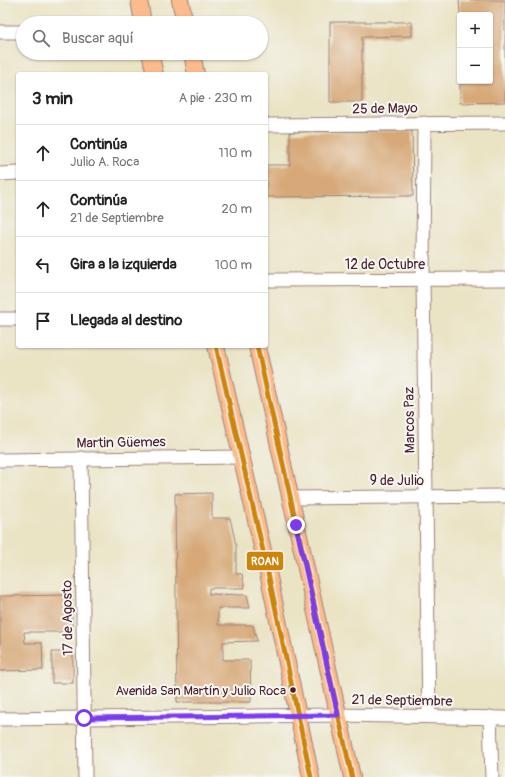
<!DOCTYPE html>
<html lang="es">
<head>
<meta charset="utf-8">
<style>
  body { margin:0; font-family:Pangolin,sans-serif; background:#f2f2f2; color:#222 }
  .controls { position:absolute; right:12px; top:12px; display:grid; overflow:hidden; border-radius:4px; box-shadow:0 1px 3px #0004 }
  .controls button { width:36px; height:36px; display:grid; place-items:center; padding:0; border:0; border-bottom:1px solid #e0e0e0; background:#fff; color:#222; font:20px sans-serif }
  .stop { position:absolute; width:12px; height:12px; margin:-9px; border:3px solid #7c3aed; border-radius:50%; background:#fff }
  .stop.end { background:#7c3aed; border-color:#fff; box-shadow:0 1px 4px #0008 }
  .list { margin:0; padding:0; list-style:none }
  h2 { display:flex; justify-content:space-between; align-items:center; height:52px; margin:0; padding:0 16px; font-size:17px }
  h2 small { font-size:13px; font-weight:400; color:#767676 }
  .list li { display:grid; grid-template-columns:26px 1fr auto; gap:12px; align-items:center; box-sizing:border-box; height:56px; padding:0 16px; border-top:1px solid #e0e0e0 }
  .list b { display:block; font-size:15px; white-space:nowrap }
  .list p { margin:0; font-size:13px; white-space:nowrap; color:#767676 }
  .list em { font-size:13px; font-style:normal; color:#767676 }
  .icon { flex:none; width:22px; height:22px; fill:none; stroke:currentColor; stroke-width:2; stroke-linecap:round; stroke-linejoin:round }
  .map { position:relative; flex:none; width:505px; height:777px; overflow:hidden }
  .search { position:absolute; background:#fff; box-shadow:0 1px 3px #0004; left:16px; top:16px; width:252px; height:44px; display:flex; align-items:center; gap:10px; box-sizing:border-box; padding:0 14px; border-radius:22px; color:#767676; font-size:15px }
  .panel { position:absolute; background:#fff; box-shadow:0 1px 3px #0004; left:16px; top:72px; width:252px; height:276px; border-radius:4px }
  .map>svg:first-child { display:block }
  .building { fill:#d7a978 }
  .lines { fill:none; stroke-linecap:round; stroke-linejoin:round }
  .minor-casing { stroke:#9a8178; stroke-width:15 }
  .major-casing { stroke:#9a8178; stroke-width:18 }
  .minor { stroke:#fff; stroke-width:13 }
  .major { stroke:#fbbb8d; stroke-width:16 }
  .bus-1-casing { stroke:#f6f6f2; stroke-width:8 }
  .bus-1 { stroke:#cc840b; stroke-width:5 }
  .route { stroke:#7c3aed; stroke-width:5 }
  .bus-dot { fill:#4a1f2b; stroke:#f6f6f2; stroke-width:1.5 }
  .labels { text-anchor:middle; stroke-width:4; stroke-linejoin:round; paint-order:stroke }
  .bus-label { font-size:13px; fill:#4a1f2b; stroke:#f6f6f2; text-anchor:end }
  .street-label { font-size:14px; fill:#4a1f2b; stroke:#f6f6f2 }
  .line-badge { stroke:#f6f6f2; stroke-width:1.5 }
  .badge-label { font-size:11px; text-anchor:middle; font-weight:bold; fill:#fff }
</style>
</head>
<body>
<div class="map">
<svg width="505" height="777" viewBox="0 0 505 777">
  <rect width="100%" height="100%" fill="#f6f6f2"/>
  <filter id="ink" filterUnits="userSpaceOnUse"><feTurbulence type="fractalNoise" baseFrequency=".025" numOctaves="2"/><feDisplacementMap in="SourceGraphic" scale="8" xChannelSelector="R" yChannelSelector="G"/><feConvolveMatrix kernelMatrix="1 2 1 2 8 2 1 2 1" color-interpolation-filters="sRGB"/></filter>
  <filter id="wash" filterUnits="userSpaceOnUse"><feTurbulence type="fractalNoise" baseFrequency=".012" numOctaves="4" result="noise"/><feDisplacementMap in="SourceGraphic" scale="16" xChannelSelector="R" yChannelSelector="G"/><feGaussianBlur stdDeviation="0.9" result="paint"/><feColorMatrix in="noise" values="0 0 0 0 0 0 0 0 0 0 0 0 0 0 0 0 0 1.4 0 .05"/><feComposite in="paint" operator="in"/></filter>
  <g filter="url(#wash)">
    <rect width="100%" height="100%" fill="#eae3c4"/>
    <g id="blocks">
      <g class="building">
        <path d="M459 0H505V102L460 103V81H490V15H460Z"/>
        <path d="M330 22H412V36L362 37V102H330Z"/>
        <path d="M412 131 413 196 266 197V165H290V132Z"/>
        <path d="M212 493V518H230L236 545V574H242L245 588H209V594L247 595 250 608H218V625H253L257 641 223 642V660H250L251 702H177L175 494Z"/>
        <path d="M72 595V632H24L25 643H42L43 670 0 671V596Z"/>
        <rect x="52" y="652" width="21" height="31"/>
      </g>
    </g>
  </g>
  <g filter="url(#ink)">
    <use href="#blocks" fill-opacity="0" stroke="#9a8178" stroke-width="1"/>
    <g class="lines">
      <g class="minor-casing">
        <g id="minor">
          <path d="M0 32H23"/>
          <path d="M424 123 423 279 429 715"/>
          <path d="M266 125 505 123"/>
          <path d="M0 174 18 173"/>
          <path d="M266 280 505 279"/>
          <path d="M0 319H18"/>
          <path d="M81 458 85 777"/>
          <path d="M0 460 242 457"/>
          <path d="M290 498 505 496"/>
          <path d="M490 717 492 777"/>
          <path d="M0 719 338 715 505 718"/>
        </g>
      </g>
      <g class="major-casing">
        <g id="major">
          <path d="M139 0 143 23"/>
          <path d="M180 0 185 23"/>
          <path d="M150 53 155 74"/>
          <path d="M192 53 196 74"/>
          <path d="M216 346 267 568 311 777"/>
          <path d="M257 346 352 777"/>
        </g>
      </g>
      <use href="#minor" class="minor"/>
      <use href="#major" class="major"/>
      <g class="bus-1-casing">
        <g id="bus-1">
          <path d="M216 346 267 568 311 777"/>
          <path d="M257 346 352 777"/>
        </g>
      </g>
      <use href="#bus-1" class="bus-1"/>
    </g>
  </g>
  <g class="lines" filter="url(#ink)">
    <path class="route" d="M84 718 338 715 296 525"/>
  </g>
  <circle class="bus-dot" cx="293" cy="690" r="3.5"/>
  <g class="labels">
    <g class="bus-label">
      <text x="286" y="695">Avenida San Martín y Julio Roca</text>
    </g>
    <g class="street-label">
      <text transform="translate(385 108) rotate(-1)" y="5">25 de Mayo</text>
      <text x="385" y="269">12 de Octubre</text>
      <text transform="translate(409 420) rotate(-91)" y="5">Marcos Paz</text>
      <text transform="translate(121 442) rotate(-1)" y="5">Martin Güemes</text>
      <text x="397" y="485">9 de Julio</text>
      <text transform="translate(67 618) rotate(-91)" y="5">17 de Agosto</text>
      <text transform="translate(402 700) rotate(1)" y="5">21 de Septiembre</text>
    </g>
  </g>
  <rect class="line-badge" x="246" y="551" width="38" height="20" rx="4" fill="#cc840b"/>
  <g class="badge-label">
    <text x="265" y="565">ROAN</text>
  </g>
</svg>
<div class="controls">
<button>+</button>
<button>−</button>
</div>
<div class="stop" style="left:84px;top:718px"></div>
<div class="stop end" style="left:296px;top:525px"></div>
<div class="search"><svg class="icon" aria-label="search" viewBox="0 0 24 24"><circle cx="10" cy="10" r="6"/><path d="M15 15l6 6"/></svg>Buscar aquí</div>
<section class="panel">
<h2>3 min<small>A pie · 230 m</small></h2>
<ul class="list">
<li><svg class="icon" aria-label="ahead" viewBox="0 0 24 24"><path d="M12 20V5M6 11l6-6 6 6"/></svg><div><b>Continúa</b><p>Julio A. Roca</p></div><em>110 m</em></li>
<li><svg class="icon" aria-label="ahead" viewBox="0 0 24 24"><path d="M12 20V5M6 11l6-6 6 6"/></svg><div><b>Continúa</b><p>21 de Septiembre</p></div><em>20 m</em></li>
<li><svg class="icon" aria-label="left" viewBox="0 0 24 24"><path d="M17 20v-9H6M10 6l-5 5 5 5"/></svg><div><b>Gira a la izquierda</b></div><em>100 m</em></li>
<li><svg class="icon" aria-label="arrive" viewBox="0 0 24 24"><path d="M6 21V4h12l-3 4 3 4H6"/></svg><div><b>Llegada al destino</b></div></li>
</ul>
</section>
</div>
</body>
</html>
